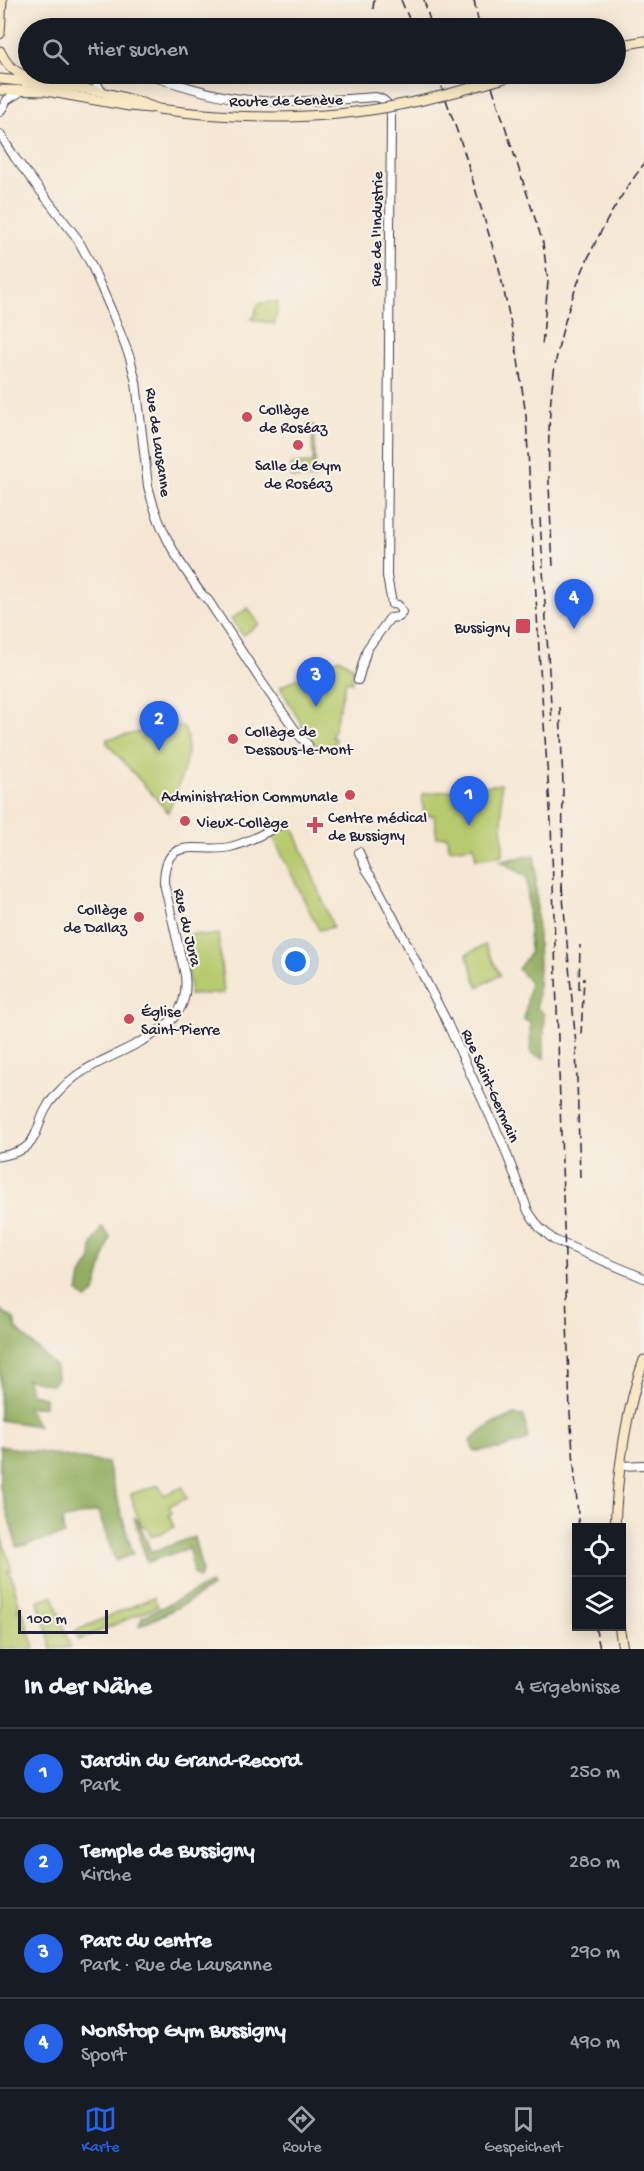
<!DOCTYPE html>
<html lang="de">
<head>
<meta charset="utf-8">
<style>
  body { margin:0; font-family:"Gochi Hand",sans-serif; background:#20242c; color:#f1f3f6 }
  .controls { position:absolute; right:18px; bottom:18px; display:grid; overflow:hidden; border-radius:0px; box-shadow:0 3px 15px #0003 }
  .controls button { width:54px; height:54px; display:grid; place-items:center; padding:0; border:0; border-bottom:2px solid #363941; background:#171b24; color:#f1f3f6; font:30px sans-serif }
  .scale { position:absolute; left:18px; bottom:15px; width:90px; box-sizing:border-box; padding-left:6px; border:3px solid #22223b; border-top:0; font-size:16px; line-height:21px; white-space:nowrap; color:#22223b; -webkit-text-stroke:4px #f7f3e8; paint-order:stroke }
  .you { position:absolute; left:296px; top:962px; width:21px; height:21px; margin:-15px; border:4px solid #fff; border-radius:50%; background:#1a73e8; box-shadow:0 0 0 9px #1a73e833 }
  .badge { display:grid; place-items:center; width:39px; height:39px; border-radius:50%; background:#2563eb; color:#fff; font-size:20px; font-weight:700 }
  .pin { position:absolute; translate:-50% -50px; filter:drop-shadow(0 2px 3px #0008) }
  .pin::after { content:''; position:absolute; top:32px; width:21px; height:18px; background:inherit; clip-path:polygon(0 0,100% 0,50% 100%) }
  .list { margin:0; padding:0; list-style:none }
  h2 { display:flex; justify-content:space-between; align-items:center; height:78px; margin:0; padding:0 24px; font-size:26px }
  h2 small { font-size:20px; font-weight:400; color:#9ea1a6 }
  .list li { display:grid; grid-template-columns:39px 1fr auto; gap:18px; align-items:center; box-sizing:border-box; height:90px; padding:0 24px; border-top:2px solid #363941 }
  .list b { display:block; font-size:22px; white-space:nowrap }
  .list p { margin:0; font-size:20px; white-space:nowrap; color:#9ea1a6 }
  .list em { font-size:20px; font-style:normal; color:#9ea1a6 }
  .icon { flex:none; width:33px; height:33px; fill:none; stroke:currentColor; stroke-width:2; stroke-linecap:round; stroke-linejoin:round }
  .map { position:relative; flex:none; width:644px; height:1649px; overflow:hidden }
  .search { position:absolute; background:#171b24; box-shadow:0 3px 15px #0003; left:18px; right:18px; top:18px; height:66px; display:flex; align-items:center; gap:15px; box-sizing:border-box; padding:0 21px; border-radius:33px; color:#9ea1a6; font-size:22px }
  .sheet { height:438px; background:#171b24 }
  nav { display:flex; justify-content:space-around; align-items:center; box-sizing:border-box; height:84px; border-top:2px solid #363941; background:#171b24; font-size:16px; color:#9ea1a6 }
  nav a { display:grid; justify-items:center; gap:3px }
  nav .on { color:#2563eb }
  .map>svg:first-child { display:block }
  .green { fill:#b8ca6e; stroke:#6d7654; stroke-width:1.5 }
  .forest { fill:#92ae61; stroke:#5a684e; stroke-width:1.5 }
  .lines { fill:none; stroke-linecap:round; stroke-linejoin:round }
  .tertiary-casing { stroke:#424052; stroke-width:10 }
  .secondary-casing { stroke:#424052; stroke-width:11 }
  .tertiary { stroke:#fff; stroke-width:8 }
  .secondary { stroke:#f8e8c3; stroke-width:9 }
  .rail { stroke:#22223b; stroke-width:1.5; stroke-dasharray:9 4.5; stroke-linecap:butt }
  .secondary-bridge-casing { stroke:#424052; stroke-width:11; stroke-linecap:butt }
  .secondary-bridge { stroke:#f8e8c3; stroke-width:9 }
  .poi-dot { fill:#d1495b; stroke:#f7f3e8; stroke-width:2 }
  .labels { text-anchor:middle; stroke-width:4.5; stroke-linejoin:round; paint-order:stroke }
  .street-label { font-size:16px; fill:#22223b; stroke:#f7f3e8 }
  .poi-label { font-size:16px; fill:#22223b; stroke:#f7f3e8; text-anchor:start }
</style>
</head>
<body>
<div class="map">
<svg width="644" height="1649" viewBox="0 0 644 1649">
  <rect width="100%" height="100%" fill="#f7f3e8"/>
  <filter id="ink" filterUnits="userSpaceOnUse"><feTurbulence type="fractalNoise" baseFrequency=".0167" numOctaves="2"/><feDisplacementMap in="SourceGraphic" scale="12" xChannelSelector="R" yChannelSelector="G"/><feConvolveMatrix kernelMatrix="1 2 1 2 8 2 1 2 1" color-interpolation-filters="sRGB"/></filter>
  <filter id="wash" filterUnits="userSpaceOnUse"><feTurbulence type="fractalNoise" baseFrequency=".008" numOctaves="4" result="noise"/><feDisplacementMap in="SourceGraphic" scale="24" xChannelSelector="R" yChannelSelector="G"/><feGaussianBlur stdDeviation="1.35" result="paint"/><feColorMatrix in="noise" values="0 0 0 0 0 0 0 0 0 0 0 0 0 0 0 0 0 1.4 0 .05"/><feComposite in="paint" operator="in"/></filter>
  <g filter="url(#wash)">
    <rect width="100%" height="100%" fill="#f5e7d3"/>
    <g class="green">
      <path d="M271 302H278L275 324 251 319 254 317 258 304Z"/>
      <path d="M312 425H314L316 478H291V464L313 463Z"/>
      <path d="M248 608 259 624 243 635 231 619Z"/>
      <path d="M339 658 353 667 352 682 346 681 332 737 336 739 333 747C319 750 308 740 300 730L303 727 280 687Z"/>
      <path d="M174 725 184 728C195 751 177 790 168 812L107 743V739Z"/>
      <path d="M501 784 503 855 476 859 474 846 449 849 447 836 437 837 434 815 424 816 422 794Z"/>
      <path d="M292 824 333 927 319 930 271 833Z"/>
      <path d="M201 934 205 936 218 934 224 993 189 995 190 988 183 935Z"/>
      <path d="M485 945 500 975 478 987 467 954Z"/>
      <path d="M159 1485 164 1495 183 1487 187 1498 169 1506 172 1513 169 1515 174 1527 151 1537 146 1526H142L135 1510 131 1494Z"/>
      <path d="M0 1533 12 1570 7 1571 11 1574 20 1608 17 1609 18 1612 23 1611 34 1649H0Z"/>
      <path d="M53 1595 70 1647 52 1649 38 1601Z"/>
      <path d="M154 1597 158 1606 79 1640 75 1631Z"/>
    </g>
    <g class="forest">
      <path d="M535 855 539 967 537 1008 544 1014V1058L531 1054 530 1022 524 1020 530 982 518 969 530 953 527 877 500 861Z"/>
      <path d="M102 1227 110 1237 95 1292 86 1299 78 1292 81 1276 91 1261 92 1245Z"/>
      <path d="M0 1310 14 1319 16 1328 56 1367 57 1378 52 1385 26 1379 32 1394 45 1397 44 1407H27L38 1426 0 1420Z"/>
      <path d="M514 1415 524 1416 528 1440 500 1449 474 1451 470 1441 490 1425Z"/>
      <path d="M0 1446 107 1463 133 1554 115 1561 98 1511 62 1520 64 1535 17 1547 0 1487Z"/>
      <path d="M134 1517 139 1522 151 1552 194 1537 202 1571 199 1578 193 1574 189 1548 148 1562C141 1549 139 1532 134 1517Z"/>
      <path d="M210 1584 212 1587C188 1602 165 1615 139 1626L142 1617Z"/>
    </g>
  </g>
  <g filter="url(#ink)">
    <g class="lines">
      <g class="tertiary-casing">
        <g id="tertiary">
          <path d="M98 74 96 82 101 91"/>
          <path d="M145 74C174 83 203 93 233 98 280 105 329 100 376 97 387 100 391 106 391 118L387 576 392 604"/>
          <path d="M74 87 84 83 93 74"/>
          <path d="M0 112 7 100 23 90"/>
          <path d="M0 134 15 158 77 238 91 264 112 312 130 358 136 382 148 486C156 520 170 549 190 577 195 585 200 594 208 600L261 681 298 734 308 745"/>
          <path d="M390 618 399 617 402 612 398 605 392 604"/>
          <path d="M358 680 367 649 390 618"/>
          <path d="M359 852 366 869 376 884 444 1016 471 1075 503 1144 528 1211 539 1227 554 1240 644 1278"/>
          <path d="M0 1156C47 1150 30 1123 55 1096 63 1087 72 1078 82 1072 111 1053 172 1036 183 1002 186 993 186 984 185 975L164 883C164 832 200 854 230 847 248 843 266 832 282 824"/>
          <path d="M620 1466 644 1465"/>
        </g>
      </g>
      <g class="secondary-casing">
        <g id="secondary">
          <path d="M0 34 2 0"/>
          <path d="M616 46 644 41"/>
          <path d="M0 51C7 66 15 73 31 78"/>
          <path d="M0 79C53 84 108 88 158 109"/>
          <path d="M0 90 46 91 129 106 150 108"/>
          <path d="M615 1528C617 1476 626 1409 644 1360"/>
          <path d="M619 1626 623 1649"/>
        </g>
      </g>
      <use href="#tertiary" class="tertiary"/>
      <use href="#secondary" class="secondary"/>
      <g class="rail">
        <path d="M401 0 413 28"/>
        <path d="M424 0 432 28"/>
        <path d="M474 0 478 20"/>
        <path d="M373 9 374 0"/>
        <path d="M437 74 463 148 499 268 517 353 526 416 540 668 551 822 570 1413 579 1528"/>
        <path d="M488 74 543 243 548 282 542 346"/>
        <path d="M540 518 552 722"/>
        <path d="M553 566C550 510 546 454 551 398 558 314 593 231 644 164"/>
        <path d="M560 707 563 785 562 893"/>
        <path d="M562 886 576 1045 580 1177"/>
        <path d="M579 989 580 945"/>
        <path d="M581 1035 584 978"/>
        <path d="M595 1626 600 1649"/>
      </g>
      <g class="secondary-bridge-casing">
        <path id="secondary-bridge" d="M158 109C240 120 323 121 404 104 443 97 481 85 519 74"/>
      </g>
      <use href="#secondary-bridge" class="secondary-bridge"/>
    </g>
  </g>
  <g class="poi-dot">
    <circle cx="247" cy="417" r="6"/>
    <circle cx="298" cy="445" r="6"/>
    <rect x="515" y="618" width="16" height="16" rx="3"/>
    <circle cx="233" cy="739" r="6"/>
    <circle cx="350" cy="795" r="6"/>
    <circle cx="185" cy="821" r="6"/>
    <path d="M312 816h6v6h6v6h-6v6h-6v-6h-6v-6h6z"/>
    <circle cx="139" cy="917" r="6"/>
    <circle cx="129" cy="1019" r="6"/>
  </g>
  <g class="labels">
    <g class="street-label">
      <text transform="translate(286 99) rotate(-1)" y="6">Route de Genève</text>
      <text transform="translate(375 229) rotate(-89)" y="6">Rue de l'Industrie</text>
      <text transform="translate(160 442) rotate(82)" y="6">Rue de Lausanne</text>
      <text transform="translate(189 927) rotate(77)" y="6">Rue du Jura</text>
      <text transform="translate(492 1085) rotate(66)" y="6">Rue Saint-Germain</text>
    </g>
    <g class="poi-label">
      <text x="259" y="414">Collège<tspan x="259" dy="18">de Roséaz</tspan></text>
      <text x="298" y="470" text-anchor="middle">Salle de Gym<tspan x="298" dy="18">de Roséaz</tspan></text>
      <text x="510" y="632" text-anchor="end">Bussigny</text>
      <text x="245" y="736">Collège de<tspan x="245" dy="18">Dessous-le-Mont</tspan></text>
      <text x="338" y="801" text-anchor="end">Administration Communale</text>
      <text x="328" y="822">Centre médical<tspan x="328" dy="18">de Bussigny</tspan></text>
      <text x="197" y="827">Vieux-Collège</text>
      <text x="127" y="914" text-anchor="end">Collège<tspan x="127" dy="18">de Dallaz</tspan></text>
      <text x="141" y="1016">Église<tspan x="141" dy="18">Saint-Pierre</tspan></text>
    </g>
  </g>
</svg>
<div class="controls">
<button><svg class="icon" aria-label="locate" viewBox="0 0 24 24"><circle cx="12" cy="12" r="6"/><path d="M12 2v4M12 18v4M2 12h4M18 12h4"/></svg></button>
<button><svg class="icon" aria-label="layers" viewBox="0 0 24 24"><path d="M12 4l9 5-9 5-9-5zM3 14l9 5 9-5"/></svg></button>
</div>
<div class="scale">100 m</div>
<div class="you"></div>
<div class="pin badge" style="left:469px;top:826px">1</div>
<div class="pin badge" style="left:159px;top:751px">2</div>
<div class="pin badge" style="left:316px;top:707px">3</div>
<div class="pin badge" style="left:574px;top:629px">4</div>
<div class="search"><svg class="icon" aria-label="search" viewBox="0 0 24 24"><circle cx="10" cy="10" r="6"/><path d="M15 15l6 6"/></svg>Hier suchen</div>
</div>
<section class="sheet">
<h2>In der Nähe<small>4 Ergebnisse</small></h2>
<ul class="list">
<li><span class="badge">1</span><div><b>Jardin du Grand-Record</b><p>Park</p></div><em>250 m</em></li>
<li><span class="badge">2</span><div><b>Temple de Bussigny</b><p>Kirche</p></div><em>280 m</em></li>
<li><span class="badge">3</span><div><b>Parc du centre</b><p>Park · Rue de Lausanne</p></div><em>290 m</em></li>
<li><span class="badge">4</span><div><b>NonStop Gym Bussigny</b><p>Sport</p></div><em>490 m</em></li>
</ul>
</section>
<nav>
<a class="on"><svg class="icon" aria-label="map" viewBox="0 0 24 24"><path d="M3 6l6-2 6 2 6-2v14l-6 2-6-2-6 2zM9 4v14M15 6v14"/></svg>Karte</a>
<a><svg class="icon" aria-label="directions" viewBox="0 0 24 24"><path d="M12 3l9 9-9 9-9-9zM9 14v-3h6M13 9l2 2-2 2"/></svg>Route</a>
<a><svg class="icon" aria-label="saved" viewBox="0 0 24 24"><path d="M7 4h10v16l-5-4-5 4z"/></svg>Gespeichert</a>
</nav>
</body>
</html>
